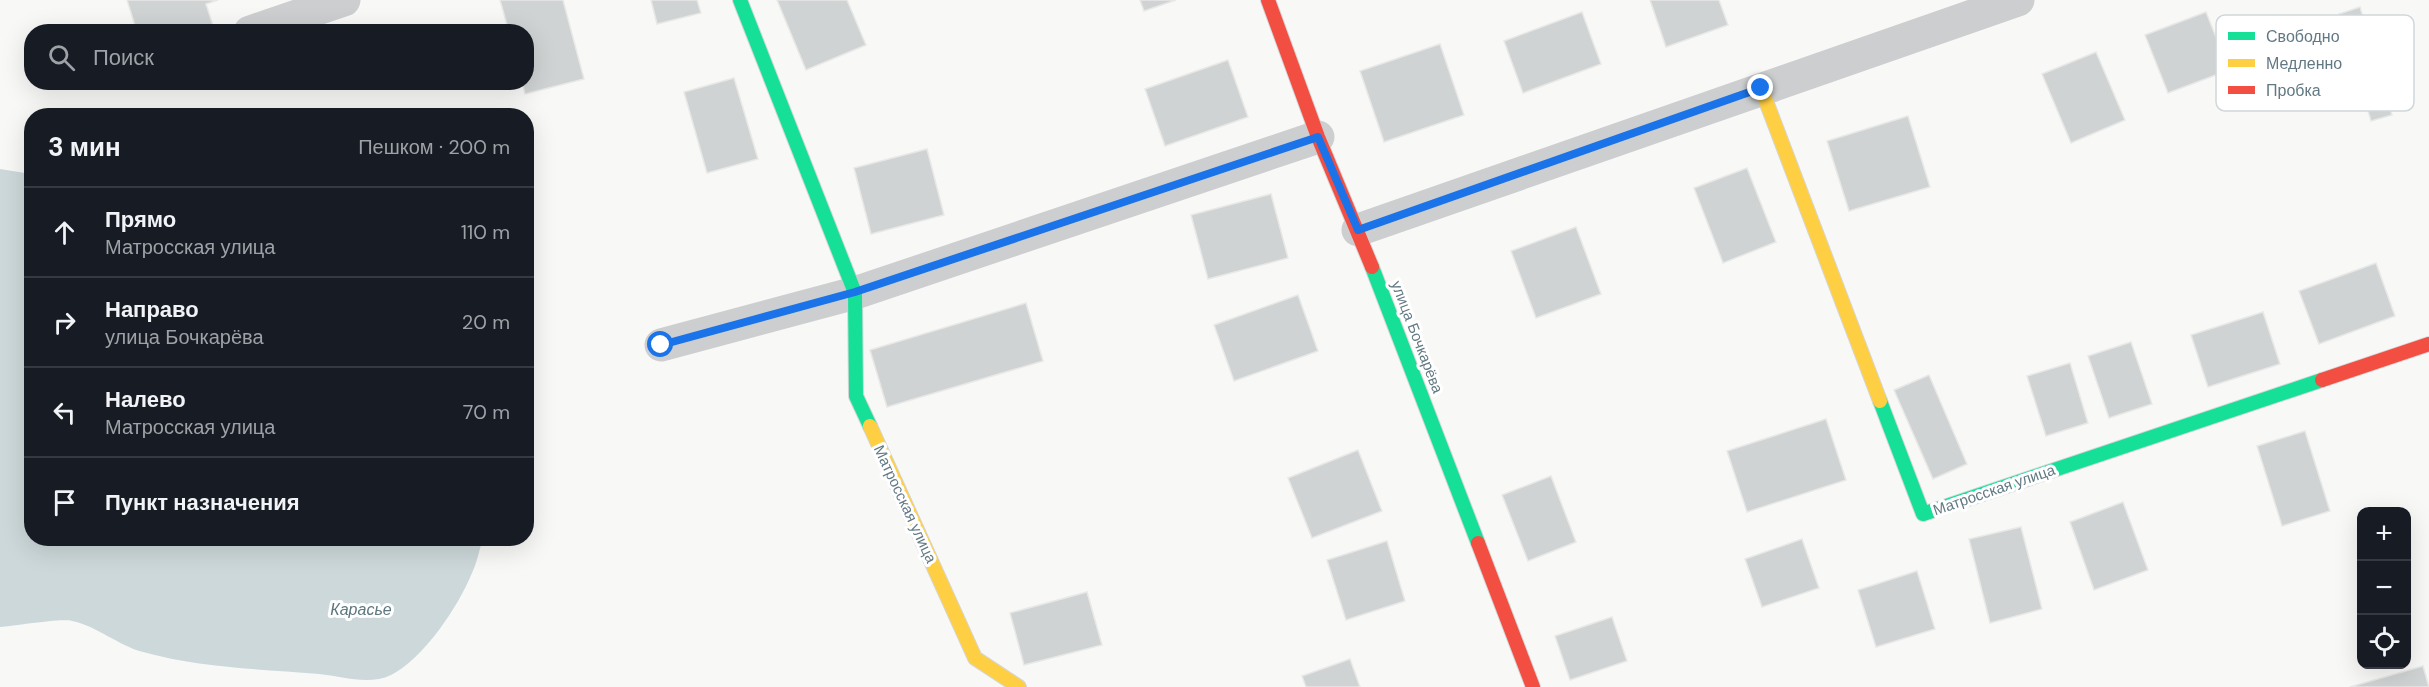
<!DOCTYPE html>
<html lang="ru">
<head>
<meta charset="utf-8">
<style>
  body { margin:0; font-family:"DM Sans",sans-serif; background:#20242c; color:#f1f3f6 }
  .controls { position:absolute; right:18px; bottom:18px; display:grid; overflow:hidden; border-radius:12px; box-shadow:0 6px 24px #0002 }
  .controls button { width:54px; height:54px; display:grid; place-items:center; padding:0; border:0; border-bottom:2px solid #363941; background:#171b24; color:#f1f3f6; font:30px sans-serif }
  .stop { position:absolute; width:18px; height:18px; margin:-14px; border:4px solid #1a73e8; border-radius:50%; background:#fff }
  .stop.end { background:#1a73e8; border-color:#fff; box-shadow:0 2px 6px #0008 }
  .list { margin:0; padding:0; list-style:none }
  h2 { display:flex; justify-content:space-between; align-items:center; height:78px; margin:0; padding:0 24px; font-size:26px }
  h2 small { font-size:20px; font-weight:400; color:#9ea1a6 }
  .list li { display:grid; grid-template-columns:39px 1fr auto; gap:18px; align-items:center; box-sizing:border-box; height:90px; padding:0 24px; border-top:2px solid #363941 }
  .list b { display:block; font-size:22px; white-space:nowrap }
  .list p { margin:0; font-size:20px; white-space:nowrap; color:#9ea1a6 }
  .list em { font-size:20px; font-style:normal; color:#9ea1a6 }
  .icon { flex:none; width:33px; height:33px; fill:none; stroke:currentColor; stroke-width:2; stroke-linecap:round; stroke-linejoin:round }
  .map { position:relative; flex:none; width:2429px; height:687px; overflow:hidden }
  .search { position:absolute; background:#171b24; box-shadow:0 6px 24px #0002; left:24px; top:24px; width:510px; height:66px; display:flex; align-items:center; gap:15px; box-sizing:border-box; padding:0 21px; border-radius:24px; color:#9ea1a6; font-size:22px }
  .panel { position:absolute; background:#171b24; box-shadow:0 6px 24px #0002; left:24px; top:108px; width:510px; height:438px; border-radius:24px }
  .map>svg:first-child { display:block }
  .water { fill:#cdd8da }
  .building { fill:#d0d3d3; stroke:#e8e8e7; stroke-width:1.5 }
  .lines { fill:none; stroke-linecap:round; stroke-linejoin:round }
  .fast-casing { stroke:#d5d6d7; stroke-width:16 }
  .slow-casing { stroke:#d5d6d7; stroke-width:16 }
  .jam-casing { stroke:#d5d6d7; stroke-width:16 }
  .street { stroke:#cdcecf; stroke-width:33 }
  .fast { stroke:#16e098; stroke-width:14 }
  .slow { stroke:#ffcf43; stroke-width:14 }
  .jam { stroke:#f24e42; stroke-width:14 }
  .route { stroke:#1a73e8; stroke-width:8 }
  .labels { text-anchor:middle; stroke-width:6; stroke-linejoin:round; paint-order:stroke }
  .street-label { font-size:15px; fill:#627984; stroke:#fff }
  .water-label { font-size:16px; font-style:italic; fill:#5d787e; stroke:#fff }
  .key { fill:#fff; stroke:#d0d7da; stroke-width:1.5 }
  .key-label { font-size:16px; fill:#627984 }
</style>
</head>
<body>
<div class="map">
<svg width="2429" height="687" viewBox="0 0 2429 687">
  <rect width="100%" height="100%" fill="#f8f8f7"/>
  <path class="water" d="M0 169 31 174 32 538 483 539C479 550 477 563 472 573 458 607 424 658 391 675 368 686 342 676 319 674 259 669 201 668 143 652 119 646 97 626 72 621 60 618 16 626 0 627Z"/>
  <g class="building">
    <path d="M127 0H218L206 4 215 32H137Z"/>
    <path d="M500 0H563L584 79 525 94 522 82H526V32H509Z"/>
    <path d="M651 0H697L701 13 657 24Z"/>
    <path d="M777 0H847L866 45 806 70Z"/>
    <path d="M1140 0H1176L1144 11Z"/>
    <path d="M1650 0H1719L1728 25 1666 47Z"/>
    <path d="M2360 7 2392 115 2371 121 2339 14Z"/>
    <path d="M1582 12 1601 64 1523 93 1504 41Z"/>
    <path d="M2206 12 2229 70 2168 93 2145 35Z"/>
    <path d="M1440 44 1464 115 1384 142 1360 71Z"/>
    <path d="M2096 52 2125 120 2071 143 2042 74Z"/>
    <path d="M1228 60 1248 117 1165 146 1145 89Z"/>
    <path d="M734 78 758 159 707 173 684 92Z"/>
    <path d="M1908 116 1930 187 1849 211 1827 141Z"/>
    <path d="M927 149 944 215 871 234 854 168Z"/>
    <path d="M1747 168 1776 242 1723 263 1694 188Z"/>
    <path d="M1271 194 1288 258 1208 279 1191 215Z"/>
    <path d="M1576 227 1601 294 1536 318 1511 251Z"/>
    <path d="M2376 263 2395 316 2319 344 2299 291Z"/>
    <path d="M1298 295 1318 351 1234 381 1214 325Z"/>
    <path d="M1026 303 1043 361 887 407 870 350Z"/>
    <path d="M2263 312 2280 364 2208 387 2191 335Z"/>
    <path d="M2131 342 2152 404 2109 418 2088 356Z"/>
    <path d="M2070 363 2088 423 2046 436 2027 376Z"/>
    <path d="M1929 375 1967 464 1933 479 1894 390Z"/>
    <path d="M1826 419 1846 480 1747 512 1727 451Z"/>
    <path d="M2305 431 2330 511 2282 526 2257 446Z"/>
    <path d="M1358 450 1382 511 1312 538 1288 478Z"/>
    <path d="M1551 476 1576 542 1528 561 1502 495Z"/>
    <path d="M2123 502 2148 570 2094 590 2070 522Z"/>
    <path d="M2021 527 2042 609 1990 623 1969 539Z"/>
    <path d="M1802 539 1819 588 1762 607 1745 559Z"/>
    <path d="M1387 541 1405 601 1346 620 1327 560Z"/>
    <path d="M1917 571 1935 629 1876 647 1858 590Z"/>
    <path d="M1087 592 1102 645 1024 665 1010 613Z"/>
    <path d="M1612 617 1627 661 1570 680 1555 636Z"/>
    <path d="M1350 659 1360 687H1306L1302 676Z"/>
    <path d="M2423 666 2429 687H2350Z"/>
  </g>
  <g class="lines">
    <g class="fast-casing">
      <g id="fast">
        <path d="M740 0 855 293 856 396 870 426"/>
        <path d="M1372 267 1478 543"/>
        <path d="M1880 401 1923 514 2322 380"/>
      </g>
    </g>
    <g class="slow-casing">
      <g id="slow">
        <path d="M1761 88 1880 401"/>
        <path d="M870 426 975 658 1019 687"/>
      </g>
    </g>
    <g class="jam-casing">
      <g id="jam">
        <path d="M1268 0 1318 137 1372 267"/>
        <path d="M2322 380 2429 344"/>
        <path d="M1478 543 1533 687"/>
      </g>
    </g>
    <g class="street">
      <path d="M250 32 344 0"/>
      <path d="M1358 230 2018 0"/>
      <path d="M661 345 855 293 1318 137"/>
    </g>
    <use href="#fast" class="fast"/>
    <use href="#slow" class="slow"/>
    <use href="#jam" class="jam"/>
  </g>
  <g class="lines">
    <path class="route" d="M661 345 855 292 1318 137 1358 230 1761 88"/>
  </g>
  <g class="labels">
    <g class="street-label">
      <text transform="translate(1417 337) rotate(69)" y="5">улица Бочкарёва</text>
      <text transform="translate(1994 490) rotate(-19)" y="5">Матросская улица</text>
      <text transform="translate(905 504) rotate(65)" y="5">Матросская улица</text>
    </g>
    <g class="water-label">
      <text x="361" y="615">Карасье</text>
    </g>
  </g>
  <rect x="2216" y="15" width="198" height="96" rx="9" class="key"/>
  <rect x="2228" y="32" width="27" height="8" fill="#16e098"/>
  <rect x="2228" y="59" width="27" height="8" fill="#ffcf43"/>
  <rect x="2228" y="86" width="27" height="8" fill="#f24e42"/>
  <g class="key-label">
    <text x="2266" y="42">Свободно</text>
    <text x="2266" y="69">Медленно</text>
    <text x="2266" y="96">Пробка</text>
  </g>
</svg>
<div class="controls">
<button>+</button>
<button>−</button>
<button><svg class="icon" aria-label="locate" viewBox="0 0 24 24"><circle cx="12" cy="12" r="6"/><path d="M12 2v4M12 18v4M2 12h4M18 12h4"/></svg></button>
</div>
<div class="stop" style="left:661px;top:345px"></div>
<div class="stop end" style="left:1761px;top:88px"></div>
<div class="search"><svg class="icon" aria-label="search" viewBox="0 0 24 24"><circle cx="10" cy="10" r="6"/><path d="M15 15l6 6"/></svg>Поиск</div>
<section class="panel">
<h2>3 мин<small>Пешком · 200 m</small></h2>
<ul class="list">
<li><svg class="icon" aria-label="ahead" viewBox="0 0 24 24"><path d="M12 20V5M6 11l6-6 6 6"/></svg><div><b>Прямо</b><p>Матросская улица</p></div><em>110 m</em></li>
<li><svg class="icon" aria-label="right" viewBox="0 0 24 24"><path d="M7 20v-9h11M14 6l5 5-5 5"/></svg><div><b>Направо</b><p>улица Бочкарёва</p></div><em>20 m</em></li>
<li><svg class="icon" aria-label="left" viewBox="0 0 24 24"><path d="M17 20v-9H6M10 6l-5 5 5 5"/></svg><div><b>Налево</b><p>Матросская улица</p></div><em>70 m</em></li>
<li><svg class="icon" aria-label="arrive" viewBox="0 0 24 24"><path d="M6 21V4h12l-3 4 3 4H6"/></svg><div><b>Пункт назначения</b></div></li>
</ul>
</section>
</div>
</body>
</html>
